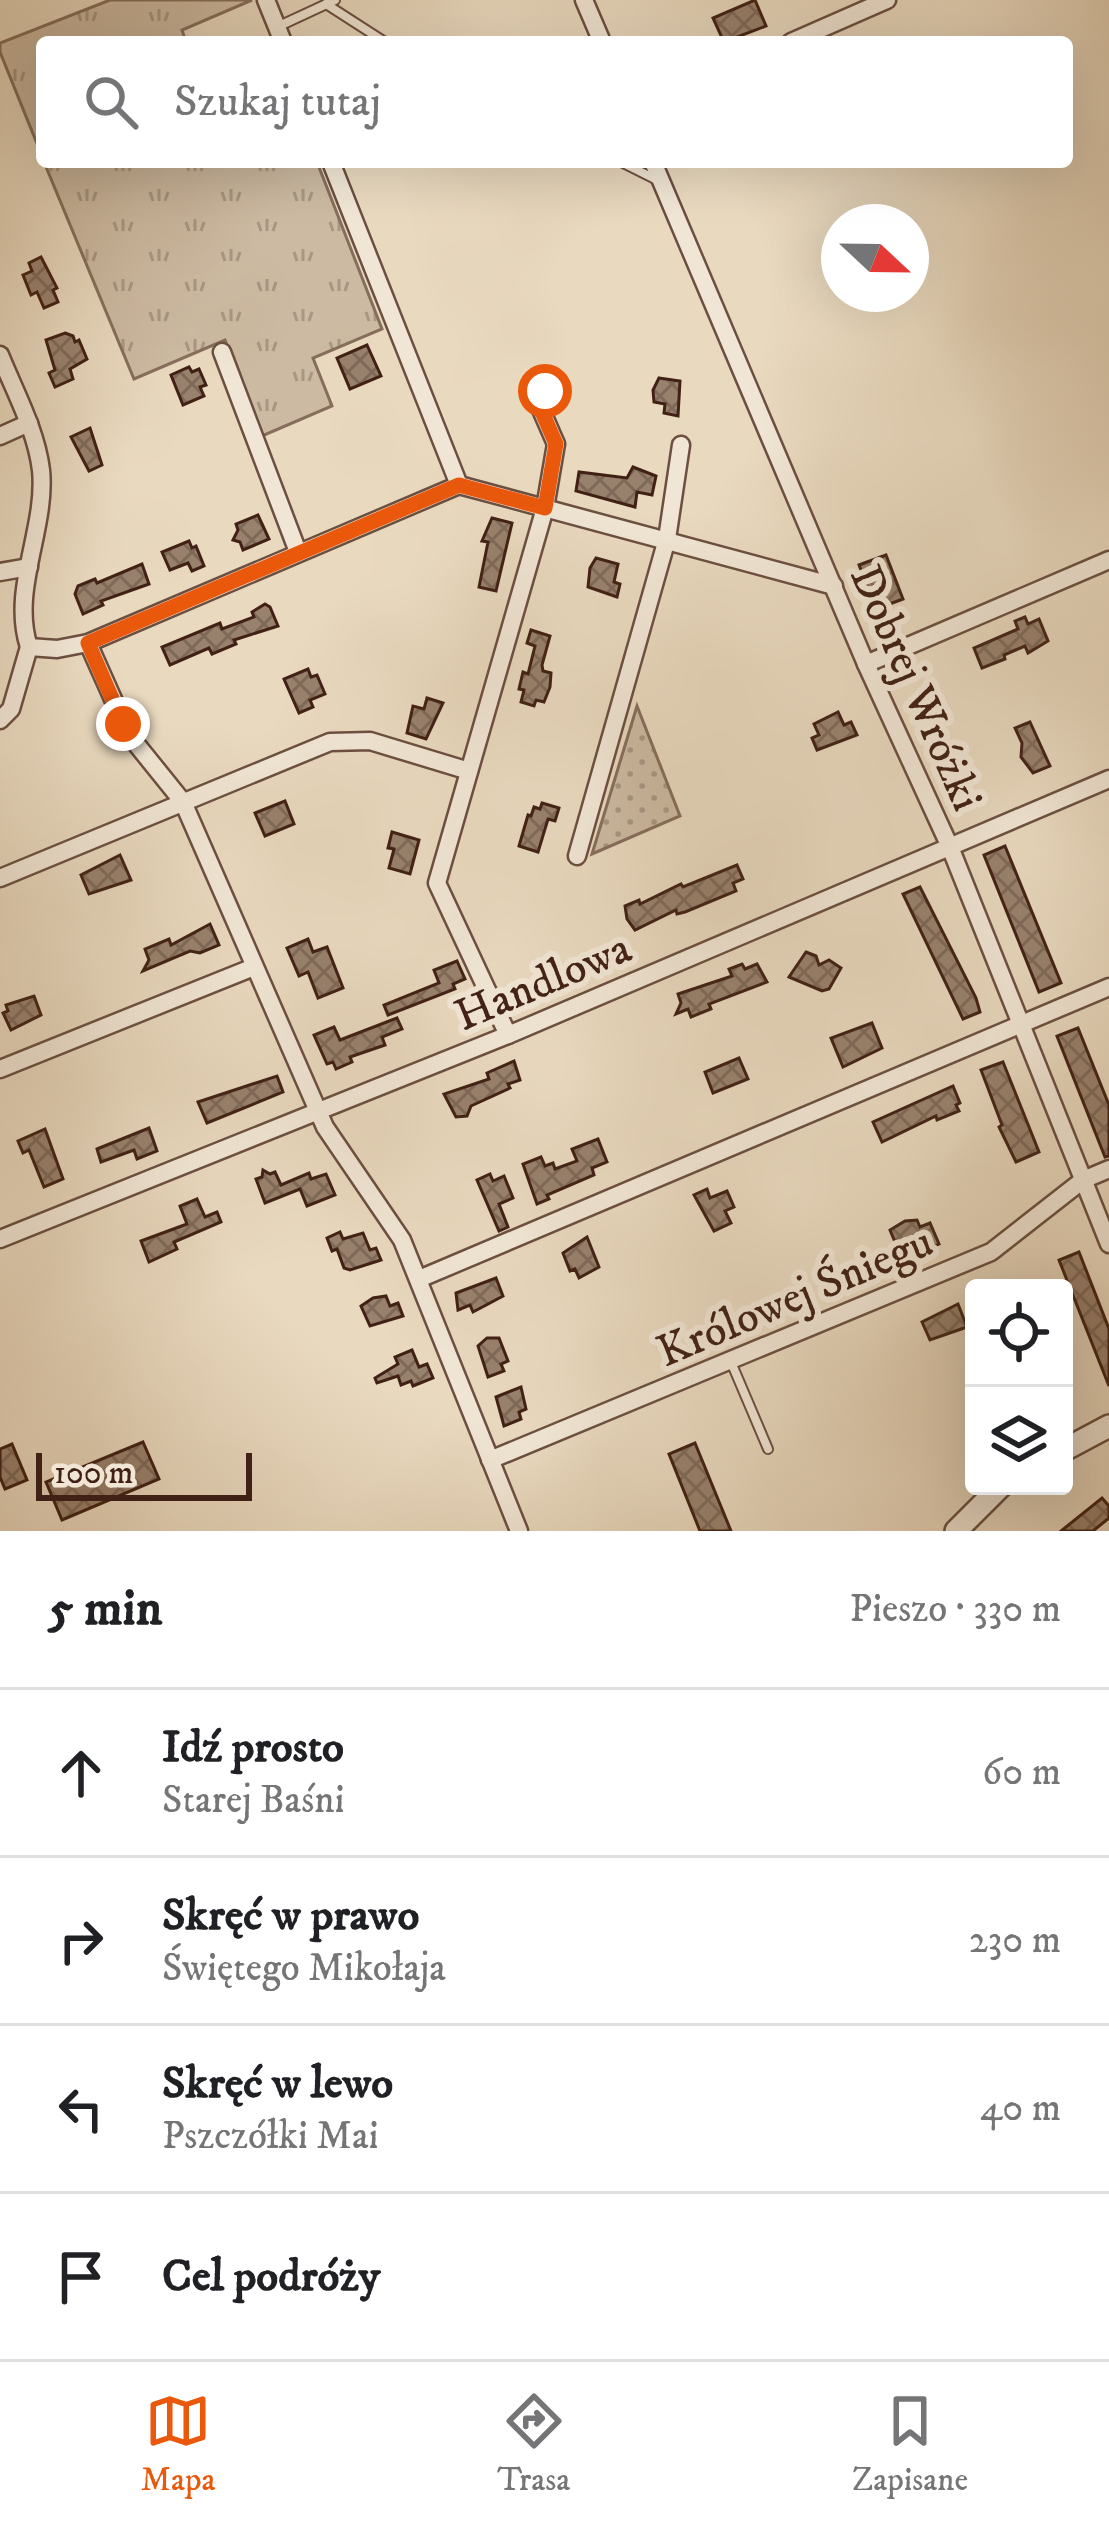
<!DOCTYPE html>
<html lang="pl">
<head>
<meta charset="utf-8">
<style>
  body { margin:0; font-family:"IM FELL DW Pica",serif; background:#f2f2f2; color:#202124 }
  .controls { position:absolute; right:36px; bottom:36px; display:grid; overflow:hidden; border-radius:12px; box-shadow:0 12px 48px #0002 }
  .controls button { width:108px; height:108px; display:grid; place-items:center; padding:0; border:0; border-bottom:3px solid #e0e0e0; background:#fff; color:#202124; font:60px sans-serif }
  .compass { position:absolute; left:821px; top:204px; width:108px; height:108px; border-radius:50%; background:#fff; box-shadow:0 12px 48px #0002; rotate:112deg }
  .scale { position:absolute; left:36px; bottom:30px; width:216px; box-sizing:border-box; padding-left:12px; border:6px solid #412115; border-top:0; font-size:33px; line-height:42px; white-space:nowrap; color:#412115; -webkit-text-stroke:9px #f1e6d5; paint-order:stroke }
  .stop { position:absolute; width:36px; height:36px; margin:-27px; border:9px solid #ea580c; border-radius:50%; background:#fff }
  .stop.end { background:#ea580c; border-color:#fff; box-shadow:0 3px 12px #0008 }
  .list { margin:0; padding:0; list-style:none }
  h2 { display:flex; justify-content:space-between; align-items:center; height:156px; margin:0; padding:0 48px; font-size:51px }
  h2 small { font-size:39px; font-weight:400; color:#757577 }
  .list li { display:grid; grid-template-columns:78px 1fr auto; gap:36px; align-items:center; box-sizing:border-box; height:168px; padding:0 48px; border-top:3px solid #e0e0e0 }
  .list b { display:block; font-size:45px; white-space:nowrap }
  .list p { margin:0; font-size:39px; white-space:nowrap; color:#757577 }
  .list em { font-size:39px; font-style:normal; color:#757577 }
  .icon { flex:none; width:66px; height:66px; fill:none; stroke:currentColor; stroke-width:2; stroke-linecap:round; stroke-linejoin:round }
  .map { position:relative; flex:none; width:1109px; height:1531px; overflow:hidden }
  .search { position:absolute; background:#fff; box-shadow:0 12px 48px #0002; left:36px; right:36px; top:36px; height:132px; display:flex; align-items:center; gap:30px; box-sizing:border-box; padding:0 42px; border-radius:12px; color:#757577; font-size:45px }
  .sheet { height:828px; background:#fff }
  nav { display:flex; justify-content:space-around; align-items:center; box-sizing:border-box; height:168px; border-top:3px solid #e0e0e0; background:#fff; font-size:33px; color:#757577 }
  nav a { display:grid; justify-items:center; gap:6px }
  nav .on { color:#ea580c }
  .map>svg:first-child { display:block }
  .grass { fill:url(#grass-tufts); stroke:#866e5c; stroke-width:3 }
  .park { fill:url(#park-dots); stroke:#866e5c; stroke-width:3 }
  .building { fill:url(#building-cross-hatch); stroke:#412115; stroke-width:3 }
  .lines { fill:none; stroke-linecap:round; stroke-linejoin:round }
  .service-casing { stroke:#6b4f40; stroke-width:12 }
  .minor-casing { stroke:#6b4f40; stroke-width:21 }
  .tertiary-casing { stroke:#6b4f40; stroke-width:26 }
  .service { stroke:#f1e6d5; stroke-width:8 }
  .minor { stroke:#f1e6d5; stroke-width:16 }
  .tertiary { stroke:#f1e6d5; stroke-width:21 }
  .route { stroke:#ea580c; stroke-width:15 }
  .labels { text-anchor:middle; stroke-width:12; stroke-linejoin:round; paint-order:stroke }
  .street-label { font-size:45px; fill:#412115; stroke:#f1e6d5 }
</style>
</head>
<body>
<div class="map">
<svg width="1109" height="1531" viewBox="0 0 1109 1531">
  <defs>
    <pattern id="grass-tufts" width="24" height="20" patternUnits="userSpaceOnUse" patternTransform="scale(3)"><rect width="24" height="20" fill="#ccbaa2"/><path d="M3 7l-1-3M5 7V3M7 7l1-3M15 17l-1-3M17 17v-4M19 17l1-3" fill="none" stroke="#a79783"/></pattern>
    <pattern id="park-dots" width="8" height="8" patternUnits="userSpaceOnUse" patternTransform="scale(3)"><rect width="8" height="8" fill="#ccbaa2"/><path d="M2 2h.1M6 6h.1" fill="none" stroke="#a79783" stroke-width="1.8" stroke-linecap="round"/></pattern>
    <pattern id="building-cross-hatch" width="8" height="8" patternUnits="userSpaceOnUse" patternTransform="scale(3)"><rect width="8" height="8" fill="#98816d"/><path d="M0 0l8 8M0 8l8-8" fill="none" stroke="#7e6958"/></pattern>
  </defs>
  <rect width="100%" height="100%" fill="#e9d9bf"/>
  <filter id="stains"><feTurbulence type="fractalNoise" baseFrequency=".00167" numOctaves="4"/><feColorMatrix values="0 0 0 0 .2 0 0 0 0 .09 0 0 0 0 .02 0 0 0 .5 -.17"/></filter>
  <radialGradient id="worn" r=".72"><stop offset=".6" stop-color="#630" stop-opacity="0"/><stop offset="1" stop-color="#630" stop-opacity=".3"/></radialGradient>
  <g class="grass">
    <path d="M110 0H252L182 30 186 42H42V156L0 52V43Z"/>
    <path d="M44 162H317L382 329 313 358 332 406 262 436 225 340 134 379Z"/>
  </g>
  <path class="park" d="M637 706 680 816 592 854Z"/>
  <g class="building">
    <path d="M755 0 766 26 724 42 713 18Z"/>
    <path d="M41 257 57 288 53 290 58 302 44 308 37 292 31 295 23 275 32 271 29 263Z"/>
    <path d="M65 333 73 336 75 342 79 340 87 359 70 369 73 379 55 387 49 373 55 370 46 340Z"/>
    <path d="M367 345 381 376 350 389 337 358Z"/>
    <path d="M189 367 192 372 199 369 206 385 200 387 204 396 183 405 171 375Z"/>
    <path d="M659 378 680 381 678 416 664 413 665 404 654 402 653 390Z"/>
    <path d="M90 428 102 465 89 471 71 437Z"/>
    <path d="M633 467 656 476 652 495 637 492 635 507 576 491 579 472 627 478Z"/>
    <path d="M258 515 269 539 243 550 240 542 233 540 238 530 236 524Z"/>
    <path d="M492 518 512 523 496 591 479 587 488 542 482 541Z"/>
    <path d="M189 541 192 548 196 546 204 566 192 571 188 563 170 570 162 552Z"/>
    <path d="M886 555 903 599 876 609 859 565Z"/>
    <path d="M596 558 618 564 614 582 620 584 617 597 588 587 590 568Z"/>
    <path d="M142 564 149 584 101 601 103 605 83 614 75 594 78 586 95 579 97 583Z"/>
    <path d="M265 604 270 607 278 626 234 640 236 644 212 654 209 648 170 665 162 647 220 623 222 629 254 617 252 612Z"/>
    <path d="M1025 617 1028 624 1039 619 1048 641 1028 653 1025 646 1004 655 1005 659 982 668 974 648 1018 629 1015 621Z"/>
    <path d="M531 630 550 636 542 665 543 671 551 673 550 687 544 702 536 700 534 706 521 702 524 690 519 689 523 672 528 674 535 646 527 643Z"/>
    <path d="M308 669 311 677 317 675 325 694 310 700 313 707 299 713 284 679Z"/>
    <path d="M427 698 443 703 426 739 407 733 413 706 424 709Z"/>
    <path d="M838 712 844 725 851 722 857 735 817 750 812 738 819 735 814 724Z"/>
    <path d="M1030 722 1050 766 1033 773 1021 757 1022 743 1015 728Z"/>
    <path d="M285 801 294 824 265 836 255 813Z"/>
    <path d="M542 803 559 808 555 821 548 819 538 852 519 846 528 815 531 816 534 807 540 809Z"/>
    <path d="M392 832 419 840 410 874 389 868 394 849 388 848Z"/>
    <path d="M1005 846 1061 983 1039 992 984 855Z"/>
    <path d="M120 855 131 880 89 894 81 875Z"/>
    <path d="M737 865 743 879 733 883 736 891 685 912 677 914 676 910 635 930 627 919 625 906 639 900 640 904 681 884 683 887Z"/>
    <path d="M920 887 976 998 980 1012 963 1019 903 894Z"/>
    <path d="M210 924 219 945 200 953 190 951 143 971 149 960 145 949 169 939 171 945Z"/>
    <path d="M308 939 313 952 327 947 343 988 318 998 308 972 299 976 287 948Z"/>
    <path d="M806 952 816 956 819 965 829 960 841 968 829 989 822 991 789 977Z"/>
    <path d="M457 961 465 979 453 984 455 989 388 1015 384 1005 439 983 434 970Z"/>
    <path d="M742 964 745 969 757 964 767 982 709 1004 711 1009 691 1017 688 1009 676 1014 681 1003 678 994 732 976 729 969Z"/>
    <path d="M34 996 41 1015 11 1030 3 1013 8 1011 6 1005Z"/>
    <path d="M397 1018 402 1029 382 1037 385 1045 350 1057 352 1062 336 1069 333 1062 327 1064 314 1035 334 1027 340 1040Z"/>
    <path d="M872 1023 882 1048 843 1067 831 1038Z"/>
    <path d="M1078 1028 1109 1105V1156L1105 1157 1057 1036Z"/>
    <path d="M739 1058 748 1079 713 1093 705 1072Z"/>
    <path d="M514 1061 520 1080 508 1084 510 1088 471 1106 467 1116 456 1117 444 1094 489 1079 487 1073Z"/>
    <path d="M1003 1062 1039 1152 1016 1162 999 1127 1002 1125 981 1070Z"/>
    <path d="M277 1076 283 1092 207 1123 198 1102Z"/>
    <path d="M953 1086 960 1103 956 1105 959 1111 937 1120 936 1116 882 1142 873 1122Z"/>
    <path d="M149 1128 157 1151 137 1159 134 1150 101 1162 97 1149Z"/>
    <path d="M45 1129 63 1179 44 1187 29 1150 23 1153 18 1141Z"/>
    <path d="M598 1139 607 1162 592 1168 594 1175 547 1195 549 1199 537 1204 523 1164 541 1157 545 1166 553 1163 555 1169 577 1161 572 1149Z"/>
    <path d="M263 1170 270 1174 275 1172 281 1185 309 1173 311 1179 326 1174 335 1195 307 1206 300 1189 265 1203 256 1179 262 1177Z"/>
    <path d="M490 1174 493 1181 504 1176 513 1198 499 1204 508 1227 499 1231 477 1180Z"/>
    <path d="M707 1189 710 1198 727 1191 734 1207 725 1211 731 1223 714 1231 694 1195Z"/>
    <path d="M197 1199 205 1217 217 1212 221 1222 174 1242 177 1249 149 1262 141 1241 187 1224 180 1206Z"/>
    <path d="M917 1220 920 1227 930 1223 939 1244 928 1249 924 1239 898 1249 890 1230 905 1221Z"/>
    <path d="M340 1232 343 1239 363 1233 370 1250 376 1248 381 1260 350 1270 344 1268 337 1249 332 1251 327 1238Z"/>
    <path d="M587 1237 599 1267 579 1278 575 1269 570 1271 563 1253Z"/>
    <path d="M1079 1252 1109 1329V1386L1059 1260Z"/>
    <path d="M496 1278 503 1296 473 1312 470 1305 458 1310 456 1293Z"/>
    <path d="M386 1296 390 1306 398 1303 403 1316 370 1326 361 1306 373 1298Z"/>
    <path d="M958 1304 967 1327 930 1340 922 1322Z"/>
    <path d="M487 1338H499L508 1361 501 1364 504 1371 488 1377 478 1346Z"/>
    <path d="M412 1350 419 1367 427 1364 433 1378 413 1386 411 1381 401 1385 398 1376 377 1383 375 1378 398 1364 395 1357Z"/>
    <path d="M521 1387 526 1409 519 1412 521 1419 504 1426 496 1397Z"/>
    <path d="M143 1442 159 1479 62 1520 46 1482Z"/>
    <path d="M695 1443 731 1531H700L669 1454Z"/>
    <path d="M12 1444 27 1480 5 1489 0 1477V1449Z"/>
    <path d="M1102 1498 1109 1506V1518L1093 1531H1061Z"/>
  </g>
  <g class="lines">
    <g class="service-casing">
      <g id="service">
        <path d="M326 4 385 42"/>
        <path d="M277 27 335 0"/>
        <path d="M621 162 655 179"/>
        <path d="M731 1362 768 1449"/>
      </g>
    </g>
    <g class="minor-casing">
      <g id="minor">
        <path d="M266 0 283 42"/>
        <path d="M584 0 602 42"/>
        <path d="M791 42 887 0"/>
        <path d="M331 162 459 485"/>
        <path d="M653 162 866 664 950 847 1109 1244"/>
        <path d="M222 352 298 552"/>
        <path d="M0 355C15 392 36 430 41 470 47 528 10 590 29 647"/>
        <path d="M0 436 29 423"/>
        <path d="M0 572 29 567"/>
        <path d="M88 643 129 735 183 802 325 1127 402 1240 519 1531"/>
        <path d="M29 647 57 649 88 643 459 485 834 586"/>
        <path d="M866 664 1109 560"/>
        <path d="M0 720 11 709 29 647"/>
        <path d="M577 856 667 539 681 445"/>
        <path d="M0 878 330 742 370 741 469 771"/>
        <path d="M508 1035 437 883 545 508 556 444 539 405 545 390"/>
        <path d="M0 1069 254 967"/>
        <path d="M0 1239 508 1035 1109 779"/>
        <path d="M419 1279 1109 987"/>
        <path d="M490 1460 991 1252 1083 1180 1109 1169"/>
      </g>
    </g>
    <g class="tertiary-casing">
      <g id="tertiary">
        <path d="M1064 1450 1109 1426"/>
        <path d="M956 1531 1001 1486"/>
      </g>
    </g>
    <use href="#service" class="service"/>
    <use href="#minor" class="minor"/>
    <use href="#tertiary" class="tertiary"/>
  </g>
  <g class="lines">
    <path class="route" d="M123 724 88 643 459 485 545 508 556 444 539 405 545 391"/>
  </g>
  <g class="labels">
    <g class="street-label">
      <text transform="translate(918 687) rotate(66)" y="16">Dobrej Wróżki</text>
      <text transform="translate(542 980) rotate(-23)" y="16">Handlowa</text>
      <text transform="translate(794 1295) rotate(-23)" y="16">Królowej Śniegu</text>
    </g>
  </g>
  <rect width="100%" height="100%" filter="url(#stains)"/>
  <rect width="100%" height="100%" fill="url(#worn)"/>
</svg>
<div class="controls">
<button><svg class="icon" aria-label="locate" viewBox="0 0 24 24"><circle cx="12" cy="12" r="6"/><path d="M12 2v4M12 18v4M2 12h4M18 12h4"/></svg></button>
<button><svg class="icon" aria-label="layers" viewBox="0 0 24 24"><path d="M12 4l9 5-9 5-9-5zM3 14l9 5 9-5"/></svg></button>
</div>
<svg class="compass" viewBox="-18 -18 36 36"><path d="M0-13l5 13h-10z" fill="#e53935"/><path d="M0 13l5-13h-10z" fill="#757577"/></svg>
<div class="scale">100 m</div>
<div class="stop" style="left:545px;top:391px"></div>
<div class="stop end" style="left:123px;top:724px"></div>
<div class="search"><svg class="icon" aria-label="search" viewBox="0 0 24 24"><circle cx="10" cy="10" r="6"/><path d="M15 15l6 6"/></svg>Szukaj tutaj</div>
</div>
<section class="sheet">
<h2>5 min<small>Pieszo · 330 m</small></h2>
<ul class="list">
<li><svg class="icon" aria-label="ahead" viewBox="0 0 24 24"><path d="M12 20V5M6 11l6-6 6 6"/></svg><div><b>Idź prosto</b><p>Starej Baśni</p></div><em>60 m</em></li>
<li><svg class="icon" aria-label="right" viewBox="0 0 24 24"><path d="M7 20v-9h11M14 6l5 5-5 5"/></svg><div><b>Skręć w prawo</b><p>Świętego Mikołaja</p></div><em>230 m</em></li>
<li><svg class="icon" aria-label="left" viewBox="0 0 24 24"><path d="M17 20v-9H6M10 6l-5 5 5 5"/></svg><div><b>Skręć w lewo</b><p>Pszczółki Mai</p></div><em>40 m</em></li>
<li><svg class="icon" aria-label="arrive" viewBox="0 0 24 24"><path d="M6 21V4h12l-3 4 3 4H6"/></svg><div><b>Cel podróży</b></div></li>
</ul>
</section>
<nav>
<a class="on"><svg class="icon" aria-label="map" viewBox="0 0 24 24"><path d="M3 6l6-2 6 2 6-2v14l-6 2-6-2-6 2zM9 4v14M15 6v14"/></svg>Mapa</a>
<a><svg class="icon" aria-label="directions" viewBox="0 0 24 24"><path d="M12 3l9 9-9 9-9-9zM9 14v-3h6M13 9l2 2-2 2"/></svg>Trasa</a>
<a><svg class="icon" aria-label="saved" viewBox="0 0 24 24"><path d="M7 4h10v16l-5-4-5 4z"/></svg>Zapisane</a>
</nav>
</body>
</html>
